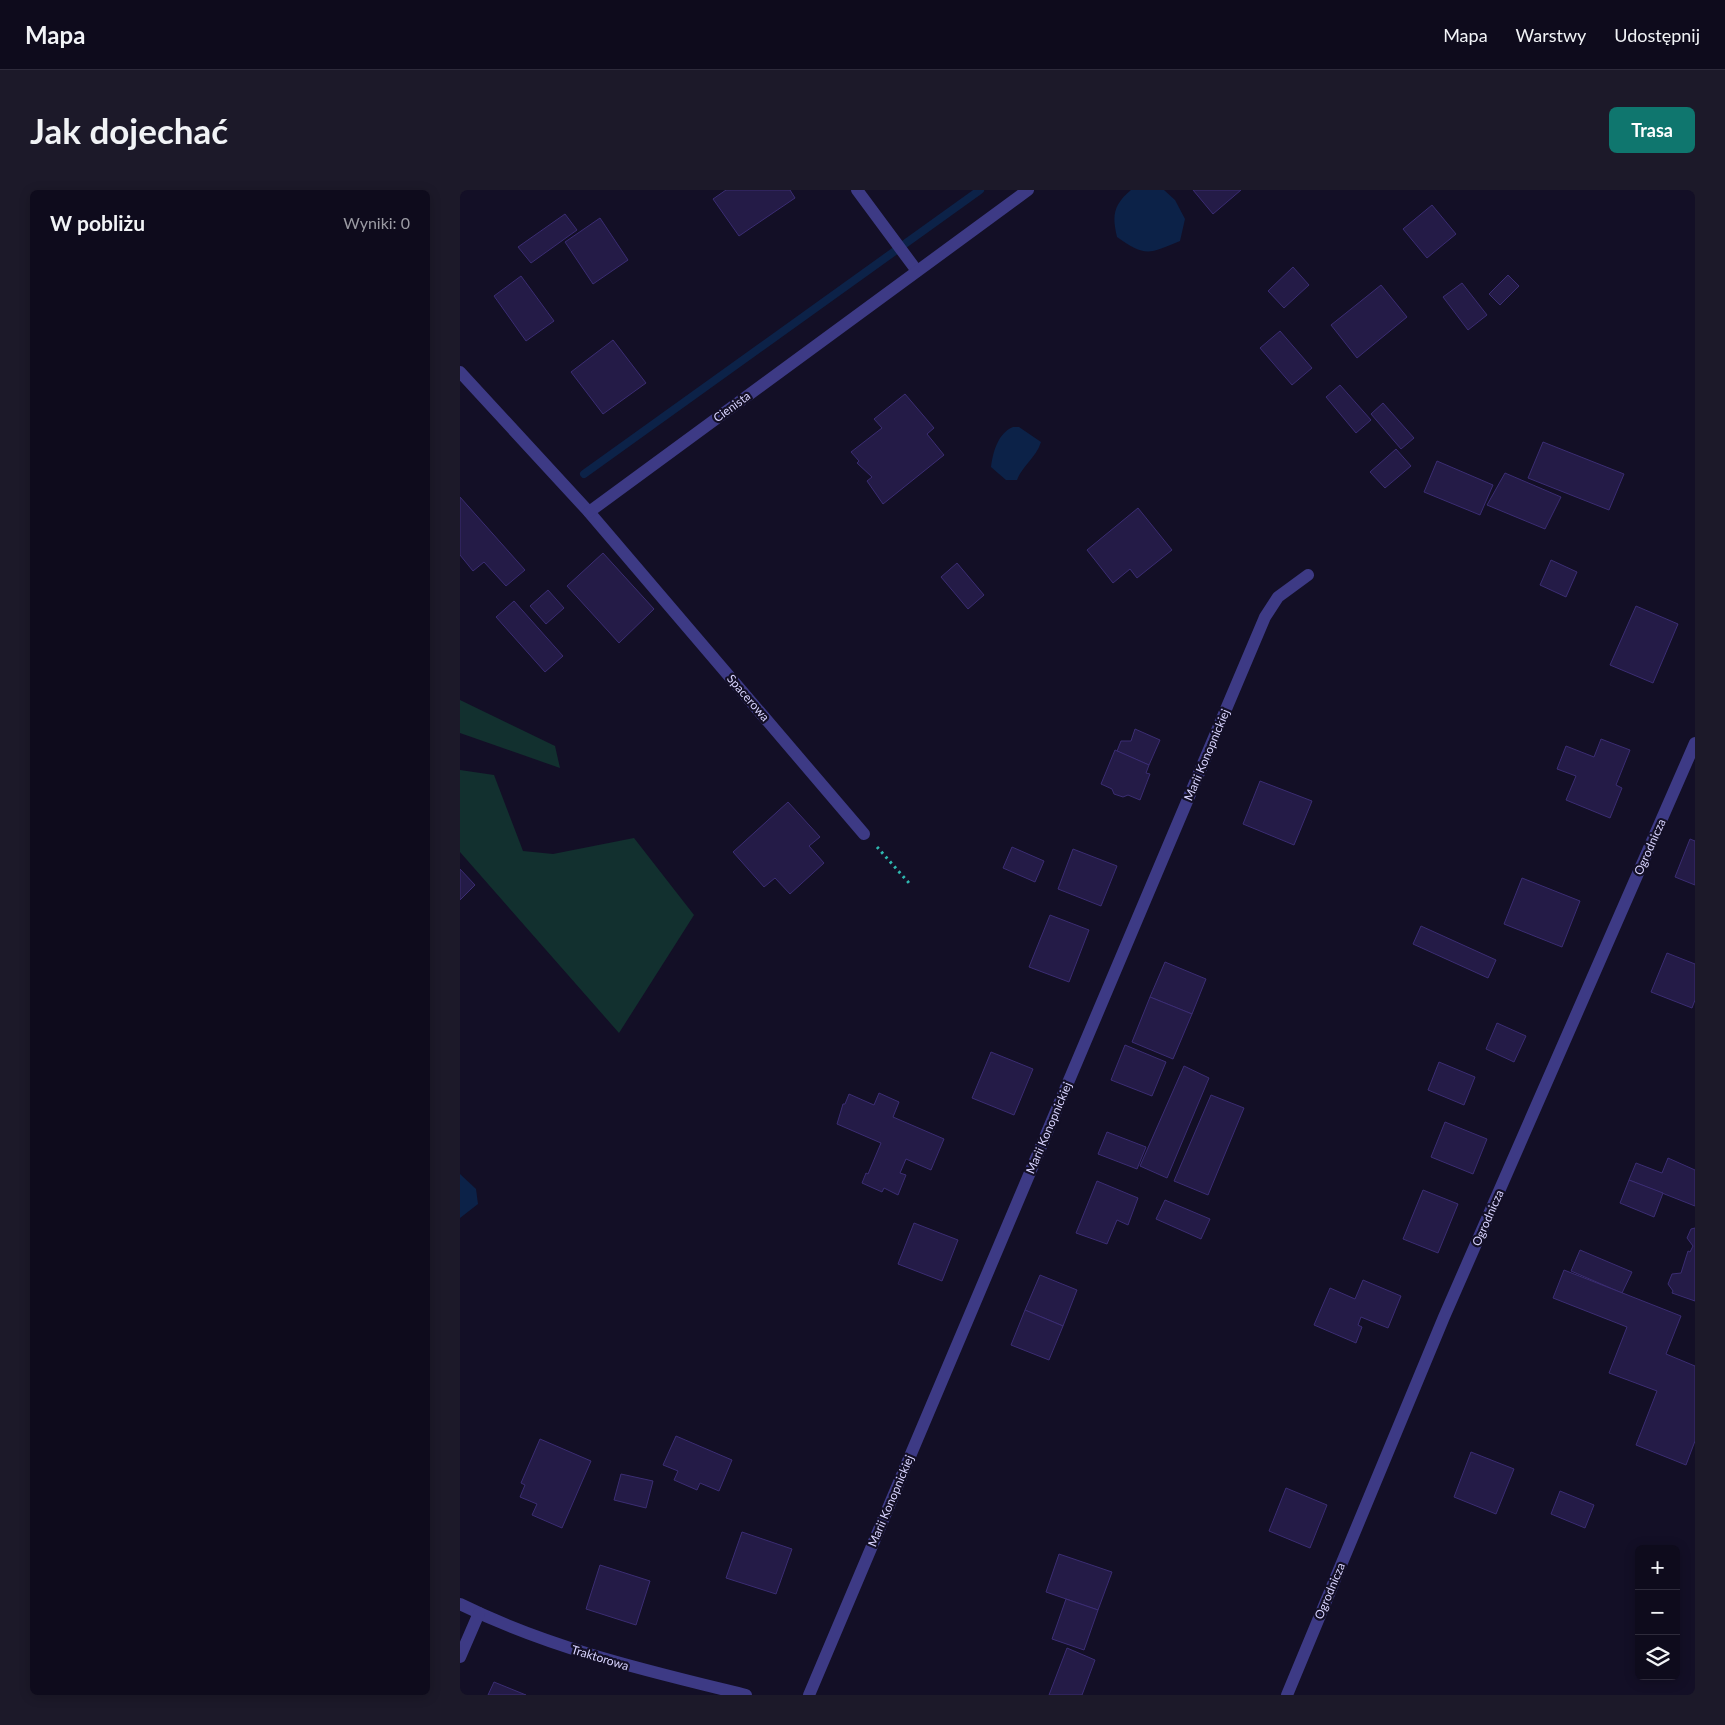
<!DOCTYPE html>
<html lang="pl">
<head>
<meta charset="utf-8">
<style>
  body { margin:0; font-family:Lato,sans-serif; background:#1c1929; color:#f1f3f6 }
  .controls { position:absolute; right:15px; bottom:15px; display:grid; overflow:hidden; border-radius:8px; box-shadow:0 2px 12px #0003 }
  .controls button { width:45px; height:45px; display:grid; place-items:center; padding:0; border:0; border-bottom:1px solid #2e2b3b; background:#0e0b1c; color:#f1f3f6; font:25px sans-serif }
  .list { margin:0; padding:0; list-style:none }
  h2 { display:flex; justify-content:space-between; align-items:center; height:65px; margin:0; padding:0 20px; font-size:21px }
  h2 small { font-size:16px; font-weight:400; color:#9b9ba3 }
  .icon { flex:none; width:28px; height:28px; fill:none; stroke:currentColor; stroke-width:2; stroke-linecap:round; stroke-linejoin:round }
  .map { position:relative; flex:none; width:1235px; height:1505px; overflow:hidden; border-radius:8px }
  header { display:flex; align-items:center; gap:30px; box-sizing:border-box; height:70px; padding:0 25px; background:#0e0b1c; border-bottom:1px solid #2e2b3b }
  header strong { font-size:24px }
  nav { display:flex; gap:28px; margin-inline-start:auto; font-size:18px }
  .intro { display:flex; align-items:center; justify-content:space-between; box-sizing:border-box; height:120px; padding:0 30px }
  h1 { margin:0; font-size:35px }
  .button { padding:12px 22px; border-radius:8px; background:#0f766e; color:#fff; font-size:18px; font-weight:700 }
  main { display:flex; gap:30px; padding:0 30px }
  aside { flex:1; background:#0e0b1c; border-radius:8px; box-shadow:0 2px 12px #0003 }
  .map>svg:first-child { display:block }
  .green { fill:#12302f }
  .water { fill:#0c2248 }
  .lines { fill:none; stroke-linecap:round; stroke-linejoin:round }
  .stream { stroke:#0c2248; stroke-width:8 }
  .building { fill:#241b47; stroke:#3b2d73 }
  .path { stroke:#2fb8b0; stroke-width:3; stroke-dasharray:2.5 4; stroke-linecap:butt }
  .minor { stroke:#3d3a85; stroke-width:12 }
  .labels { text-anchor:middle; stroke-width:4.5; stroke-linejoin:round; paint-order:stroke }
  .street-label { font-size:12px; fill:#d9d4ff; stroke:#130f26 }
</style>
</head>
<body>
<header>
<strong>Mapa</strong>
<nav><a>Mapa</a><a>Warstwy</a><a>Udostępnij</a></nav>
</header>
<div class="intro"><h1>Jak dojechać</h1><a class="button">Trasa</a></div>
<main>
<aside>
<h2>W pobliżu<small>Wyniki: 0</small></h2>
<ul class="list">
</ul>
</aside>
<div class="map">
<svg width="1235" height="1505" viewBox="0 0 1235 1505">
  <rect width="100%" height="100%" fill="#130f26"/>
  <g class="green">
    <path d="M0 510 95 556 100 578 0 543Z"/>
    <path d="M0 580 34 585 63 661 93 664 174 648 234 725 159 843 0 662Z"/>
  </g>
  <g class="water">
    <path d="M671 0H704L715 10 725 29 720 51C689 64 685 67 657 47 652 26 653 15 671 0Z"/>
    <path d="M553 237H559L581 252C576 268 562 276 557 290H546L531 277C533 262 538 243 553 237Z"/>
    <path d="M0 984 16 999 18 1014 0 1028Z"/>
  </g>
  <g class="lines">
    <path class="stream" d="M124 284 520 0"/>
  </g>
  <g class="building">
    <path d="M266 0H330L335 8 279 46 253 9Z"/>
    <path d="M733 0H781L753 24Z"/>
    <path d="M972 15 996 44 967 68 943 39Z"/>
    <path d="M105 24 117 40 71 73 58 57Z"/>
    <path d="M140 28 168 70 133 94 105 52Z"/>
    <path d="M833 77 849 95 824 118 808 101Z"/>
    <path d="M1048 85 1059 96 1040 115 1029 104Z"/>
    <path d="M61 86 94 131 66 151 34 106Z"/>
    <path d="M1002 93 1027 125 1008 140 983 107Z"/>
    <path d="M921 95 947 127 897 168 871 135Z"/>
    <path d="M820 141 852 178 832 195 800 158Z"/>
    <path d="M153 150 186 193 143 224 111 182Z"/>
    <path d="M880 195 911 230 896 243 866 207Z"/>
    <path d="M445 204 474 238 467 244 484 265 423 314 407 291 412 287 397 273 399 271 391 262 422 238 414 229Z"/>
    <path d="M923 213 954 248 941 259 911 224Z"/>
    <path d="M1083 252 1164 284 1149 320 1068 288Z"/>
    <path d="M936 259 951 276 925 298 910 282Z"/>
    <path d="M977 271 1033 295 1020 325 964 302Z"/>
    <path d="M1045 283 1101 307 1085 339 1027 315Z"/>
    <path d="M0 307 65 380 46 396 24 372 13 381 0 365Z"/>
    <path d="M678 318 712 360 677 388 670 379 653 393 627 360Z"/>
    <path d="M143 363 194 419 159 453 107 396Z"/>
    <path d="M1091 370 1117 382 1106 407 1080 395Z"/>
    <path d="M497 373 524 405 508 419 481 387Z"/>
    <path d="M88 400 104 418 86 434 70 416Z"/>
    <path d="M54 411 103 466 85 482 36 427Z"/>
    <path d="M1176 416 1218 434 1193 493 1150 475Z"/>
    <path d="M675 539 700 550 689 575 657 561 661 551H671Z"/>
    <path d="M1141 549 1170 560 1156 595 1162 598 1150 628 1106 610 1116 586 1097 579 1106 556 1134 567Z"/>
    <path d="M655 560 689 575 686 583 690 584 680 610 668 605 663 607 654 604 652 599 641 594Z"/>
    <path d="M800 591 852 611 834 655 783 634Z"/>
    <path d="M328 612 360 647 349 656 364 673 330 704 315 688 304 697 273 662Z"/>
    <path d="M1230 649 1235 651V695L1215 687Z"/>
    <path d="M552 657 584 671 575 692 543 678Z"/>
    <path d="M613 659 657 676 641 716 598 699Z"/>
    <path d="M0 679 15 695 0 710Z"/>
    <path d="M1062 688 1120 711 1102 757 1044 734Z"/>
    <path d="M590 725 629 740 609 792 569 777Z"/>
    <path d="M961 736 1036 770 1028 788 953 754Z"/>
    <path d="M1207 763 1235 774V810L1232 818 1191 802Z"/>
    <path d="M705 772 746 789 732 824 690 807Z"/>
    <path d="M690 807 732 824 713 869 672 852Z"/>
    <path d="M1037 833 1066 846 1054 872 1026 859Z"/>
    <path d="M665 855 706 872 692 906 651 890Z"/>
    <path d="M531 862 573 879 554 925 512 908Z"/>
    <path d="M979 872 1015 887 1004 915 968 900Z"/>
    <path d="M724 876 749 888 707 988 680 976Z"/>
    <path d="M419 903 439 912 433 927 484 949 471 980 446 969 440 983 446 985 438 1005 424 998 422 1002 402 993 406 983 408 984 421 953 377 934 383 914H385L389 904 414 915Z"/>
    <path d="M751 905 784 918 748 1005 714 991Z"/>
    <path d="M985 932 1027 949 1013 984 971 967Z"/>
    <path d="M647 942 686 957 677 979 638 964Z"/>
    <path d="M1208 968 1235 980V1016L1169 990 1176 973 1202 983Z"/>
    <path d="M1169 990 1203 1003 1194 1027 1160 1013Z"/>
    <path d="M637 991 678 1008 668 1035 657 1030 647 1054 616 1043Z"/>
    <path d="M963 1000 998 1014 978 1063 943 1049Z"/>
    <path d="M705 1010 750 1029 741 1049 696 1029Z"/>
    <path d="M454 1033 498 1050 482 1091 438 1074Z"/>
    <path d="M1235 1038V1111L1212 1103 1213 1101 1208 1094 1212 1084 1221 1083 1228 1061 1230 1062 1233 1056 1227 1048 1231 1039Z"/>
    <path d="M1120 1060 1172 1082 1162 1103 1111 1081Z"/>
    <path d="M1104 1080 1221 1126 1206 1164 1235 1176V1251L1226 1275 1176 1255 1197 1201 1149 1183 1167 1137 1093 1108Z"/>
    <path d="M580 1085 617 1100 603 1136 565 1120Z"/>
    <path d="M903 1090 941 1106 928 1138 901 1127 898 1135 902 1137 896 1153 854 1135 870 1098 895 1109Z"/>
    <path d="M565 1120 603 1136 589 1170 551 1155Z"/>
    <path d="M216 1246 272 1270 259 1301 240 1293 237 1300 214 1290 218 1281 203 1275Z"/>
    <path d="M80 1249 131 1271 102 1338 72 1325 77 1314 60 1307 65 1295 61 1293Z"/>
    <path d="M1011 1262 1054 1279 1036 1324 994 1307Z"/>
    <path d="M161 1284 193 1291 186 1318 154 1310Z"/>
    <path d="M826 1298 867 1315 850 1358 809 1341Z"/>
    <path d="M1100 1301 1134 1315 1125 1338 1091 1324Z"/>
    <path d="M282 1342 332 1359 316 1404 266 1388Z"/>
    <path d="M599 1364 652 1382 638 1420 586 1402Z"/>
    <path d="M140 1375 190 1391 176 1435 126 1419Z"/>
    <path d="M606 1409 638 1420 624 1460 592 1449Z"/>
    <path d="M607 1458 635 1470 622 1505H589Z"/>
    <path d="M34 1492 66 1505H28Z"/>
  </g>
  <g class="lines">
    <path class="path" d="M417 657 449 693"/>
    <g class="minor">
      <path d="M397 0 457 81"/>
      <path d="M0 182 129 322 404 644"/>
      <path d="M129 322 568 0"/>
      <path d="M0 1414C91 1459 188 1481 286 1505"/>
      <path d="M0 1467 19 1423"/>
      <path d="M349 1505 805 427 818 407 848 385"/>
      <path d="M827 1505 984 1127 1235 553"/>
    </g>
  </g>
  <g class="labels">
    <g class="street-label">
      <text transform="translate(272 217) rotate(-36)" y="4">Cienista</text>
      <text transform="translate(288 508) rotate(49)" y="4">Spacerowa</text>
      <text transform="translate(747 565) rotate(-67)" y="4">Marii Konopnickiej</text>
      <text transform="translate(1190 657) rotate(-66)" y="4">Ogrodnicza</text>
      <text transform="translate(589 938) rotate(-67)" y="4">Marii Konopnickiej</text>
      <text transform="translate(1028 1028) rotate(-66)" y="4">Ogrodnicza</text>
      <text transform="translate(431 1311) rotate(-67)" y="4">Marii Konopnickiej</text>
      <text transform="translate(870 1401) rotate(-67)" y="4">Ogrodnicza</text>
      <text transform="translate(140 1468) rotate(17)" y="4">Traktorowa</text>
    </g>
  </g>
</svg>
<div class="controls">
<button>+</button>
<button>−</button>
<button><svg class="icon" aria-label="layers" viewBox="0 0 24 24"><path d="M12 4l9 5-9 5-9-5zM3 14l9 5 9-5"/></svg></button>
</div>
</div>
</main>
</body>
</html>
